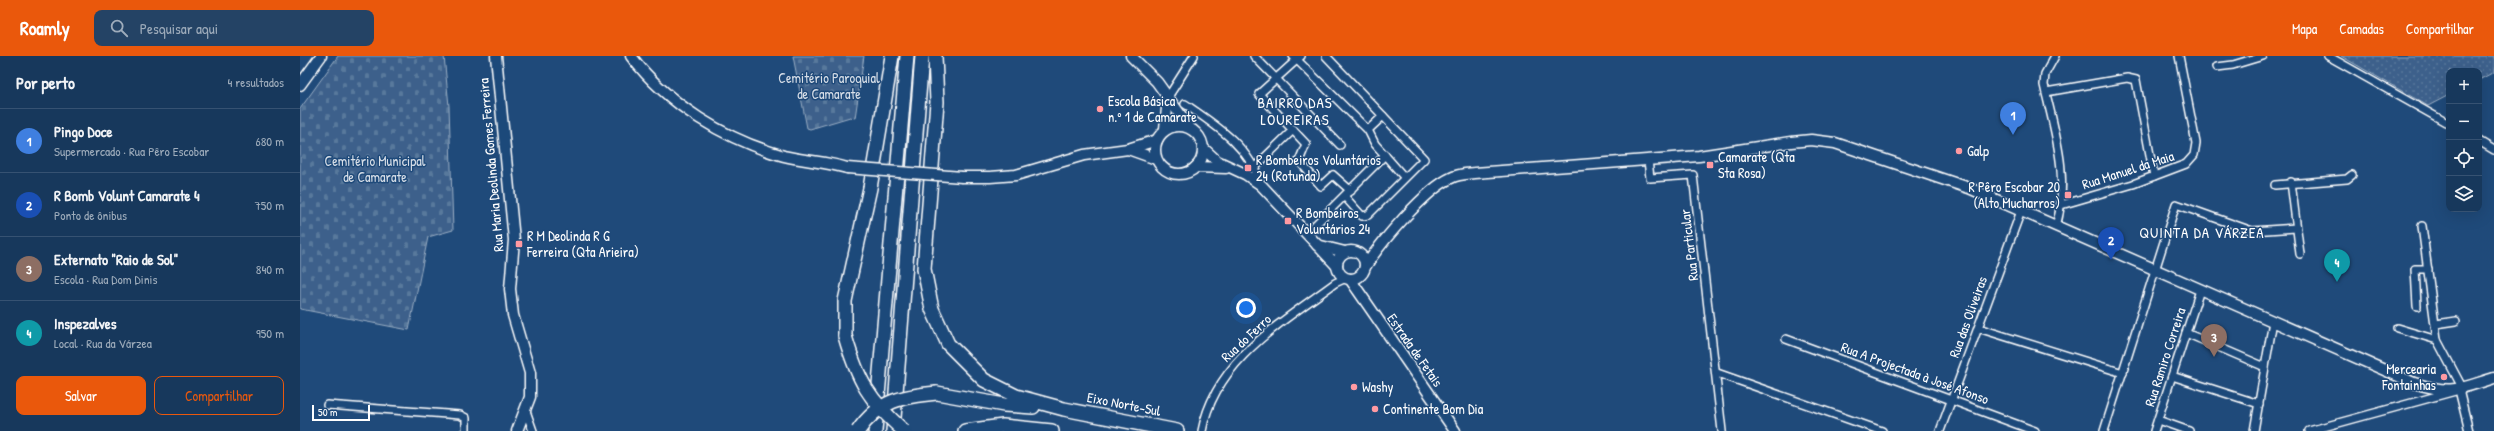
<!DOCTYPE html>
<html lang="pt">
<head>
<meta charset="utf-8">
<style>
  body { margin:0; font-family:"Patrick Hand",sans-serif; background:#244365; color:#f1f3f6 }
  .controls { position:absolute; right:12px; top:12px; display:grid; overflow:hidden; border-radius:8px; box-shadow:0 4px 16px #0002 }
  .controls button { width:36px; height:36px; display:grid; place-items:center; padding:0; border:0; border-bottom:1px solid #365272; background:#17385c; color:#f1f3f6; font:20px sans-serif }
  .scale { position:absolute; left:12px; bottom:10px; width:58px; box-sizing:border-box; padding-left:4px; border:2px solid #fff; border-top:0; font-size:11px; line-height:14px; white-space:nowrap; color:#fff; -webkit-text-stroke:3px #1f4a7a; paint-order:stroke }
  .you { position:absolute; left:946px; top:252px; width:14px; height:14px; margin:-10px; border:3px solid #fff; border-radius:50%; background:#1a73e8; box-shadow:0 0 0 6px #1a73e833 }
  .badge { display:grid; place-items:center; width:26px; height:26px; border-radius:50%; background:#ea580c; color:#fff; font-size:13px; font-weight:700 }
  .pin { position:absolute; translate:-50% -33px; filter:drop-shadow(0 1px 2px #0008) }
  .pin::after { content:''; position:absolute; top:21px; width:14px; height:12px; background:inherit; clip-path:polygon(0 0,100% 0,50% 100%) }
  .list { margin:0; padding:0; list-style:none }
  h2 { display:flex; justify-content:space-between; align-items:center; height:52px; margin:0; padding:0 16px; font-size:17px }
  h2 small { font-size:13px; font-weight:400; color:#9eacbb }
  .list li { display:grid; grid-template-columns:26px 1fr auto; gap:12px; align-items:center; box-sizing:border-box; height:64px; padding:0 16px; border-top:1px solid #365272 }
  .list b { display:block; font-size:15px; white-space:nowrap }
  .list p { margin:0; font-size:13px; white-space:nowrap; color:#9eacbb }
  .list em { font-size:13px; font-style:normal; color:#9eacbb }
  .actions { display:flex; gap:8px; padding:12px 16px }
  .actions a { flex:1; padding:9px 0; border:1px solid #ea580c; border-radius:8px; text-align:center; font-size:14px; color:#ea580c }
  .actions .main { background:#ea580c; color:#fff }
  .icon { flex:none; width:22px; height:22px; fill:none; stroke:currentColor; stroke-width:2; stroke-linecap:round; stroke-linejoin:round }
  .map { position:relative; flex:none; width:2194px; height:375px; overflow:hidden }
  header { display:flex; align-items:center; gap:24px; box-sizing:border-box; height:56px; padding:0 20px; background:#ea580c; color:#fff }
  header strong { font-size:19px }
  nav { display:flex; gap:22px; margin-inline-start:auto; font-size:14px }
  .search { width:280px; height:36px; background:#244365; display:flex; align-items:center; gap:10px; box-sizing:border-box; padding:0 14px; border-radius:8px; color:#9eacbb; font-size:15px }
  main { display:flex }
  aside { flex:1; background:#17385c }
  .map>svg:first-child { display:block }
  .grass { fill:url(#grass-dots); stroke:#9eb0c5 }
  .cemetery { fill:url(#cemetery-stones); stroke:#9eb0c5 }
  .lines { fill:none; stroke-linecap:round; stroke-linejoin:round }
  .street-casing { stroke:#fff; stroke-width:10 }
  .secondary-casing { stroke:#fff; stroke-width:13 }
  .highway-casing { stroke:#fff; stroke-width:16 }
  .street { stroke:#1f4a7a; stroke-width:7 }
  .secondary { stroke:#1f4a7a; stroke-width:10 }
  .highway { stroke:#1f4a7a; stroke-width:13 }
  .secondary-bridge-casing { stroke:#fff; stroke-width:13; stroke-linecap:butt }
  .highway-bridge-casing { stroke:#fff; stroke-width:16; stroke-linecap:butt }
  .secondary-bridge { stroke:#1f4a7a; stroke-width:10 }
  .highway-bridge { stroke:#1f4a7a; stroke-width:13 }
  .poi-dot { fill:#ff9aa2; stroke:#1f4a7a; stroke-width:1.5 }
  .labels { text-anchor:middle; stroke-width:3; stroke-linejoin:round; paint-order:stroke }
  .park-label { font-size:14px; fill:#d8dfe8; stroke:#1f4a7a }
  .poi-label { font-size:14px; fill:#fff; stroke:#1f4a7a; text-anchor:start }
  .street-label { font-size:14px; fill:#fff; stroke:#1f4a7a }
  .neighbourhood-label { font-size:15px; letter-spacing:1px; fill:#fff; stroke:#1f4a7a }
</style>
</head>
<body>
<header>
<strong>Roamly</strong>
<div class="search"><svg class="icon" aria-label="search" viewBox="0 0 24 24"><circle cx="10" cy="10" r="6"/><path d="M15 15l6 6"/></svg>Pesquisar aqui</div>
<nav><a>Mapa</a><a>Camadas</a><a>Compartilhar</a></nav>
</header>
<main>
<aside>
<h2>Por perto<small>4 resultados</small></h2>
<ul class="list">
<li><span class="badge" style="background:#3f7fe0">1</span><div><b>Pingo Doce</b><p>Supermercado · Rua Pêro Escobar</p></div><em>680 m</em></li>
<li><span class="badge" style="background:#1a4fb4">2</span><div><b>R Bomb Volunt Camarate 4</b><p>Ponto de ônibus</p></div><em>750 m</em></li>
<li><span class="badge" style="background:#8d6e63">3</span><div><b>Externato &quot;Raio de Sol&quot;</b><p>Escola · Rua Dom Dinis</p></div><em>840 m</em></li>
<li><span class="badge" style="background:#0f9aa8">4</span><div><b>Inspezalves</b><p>Local · Rua da Várzea</p></div><em>950 m</em></li>
</ul>
<div class="actions"><a class="main">Salvar</a><a>Compartilhar</a></div>
</aside>
<div class="map">
<svg width="2194" height="375" viewBox="0 0 2194 375">
  <defs>
    <pattern id="grass-dots" width="8" height="8" patternUnits="userSpaceOnUse"><rect width="8" height="8" fill="#3c618b"/><path d="M2 2h.1M6 6h.1" fill="none" stroke="#59799c" stroke-width="1.8" stroke-linecap="round"/></pattern>
    <pattern id="cemetery-stones" width="16" height="16" patternUnits="userSpaceOnUse"><rect width="16" height="16" fill="#3c618b"/><path d="M2 7V4a2 2 0 0 1 4 0v3zM10 15v-3a2 2 0 0 1 4 0v3z" fill="#59799c"/></pattern>
  </defs>
  <rect width="100%" height="100%" fill="#1f4a7a"/>
  <filter id="ink" filterUnits="userSpaceOnUse"><feTurbulence type="fractalNoise" baseFrequency=".025" numOctaves="2"/><feDisplacementMap in="SourceGraphic" scale="8" xChannelSelector="R" yChannelSelector="G"/><feConvolveMatrix kernelMatrix="1 2 1 2 8 2 1 2 1" color-interpolation-filters="sRGB"/></filter>
  <g filter="url(#ink)">
    <path class="grass" d="M2041 0H2194V16L2179 24V15H2149V39L2128 50Z"/>
    <g class="cemetery">
      <path d="M38 0H144L149 50 153 174 128 181 109 274 0 253V53Z"/>
      <path d="M493 0H564L555 62 550 61 510 73 507 72Z"/>
    </g>
    <g class="lines">
      <g class="street-casing">
        <g id="street">
          <path d="M954 0 1040 89"/>
          <path d="M993 0 1068 74 1075 88 1104 121"/>
          <path d="M1001 0 959 38 1006 88 999 105 1021 130 1033 119 1051 135"/>
          <path d="M1026 0 1124 103 1068 159 1062 160 1045 141"/>
          <path d="M1755 0 1745 18 1744 29C1755 77 1770 121 1756 171"/>
          <path d="M2028 0 2149 68"/>
          <path d="M1917 11 1933 9 1963 0"/>
          <path d="M1746 36 1827 22 1836 24 1854 120"/>
          <path d="M868 41 894 0"/>
          <path d="M885 48C917 70 949 90 961 129"/>
          <path d="M1068 74 1083 60"/>
          <path d="M2179 85 2194 94"/>
          <path d="M1348 104 1350 122 1393 119 1422 375"/>
          <path d="M955 111 993 74"/>
          <path d="M1991 126 2000 198"/>
          <path d="M1975 129 2047 123 2052 119"/>
          <path d="M1761 149 1833 128 1886 108 1894 99 1896 87 1879 0"/>
          <path d="M1014 170 1085 99"/>
          <path d="M2122 170 2137 284 2163 333"/>
          <path d="M2117 250 2115 213H2128"/>
          <path d="M2136 268 2156 265"/>
          <path d="M1678 272 1823 317"/>
          <path d="M2097 272 2137 284"/>
          <path d="M1886 277 1965 311"/>
          <path d="M1486 283 1735 375"/>
          <path d="M1417 317 1582 375"/>
          <path d="M1872 320 1959 348"/>
          <path d="M27 349 160 359 166 362V375"/>
          <path d="M226 355 233 375"/>
          <path d="M1858 364 1889 375"/>
          <path d="M902 375C915 305 981 267 1035 227L1046 222"/>
          <path d="M1640 375 1721 155"/>
          <path d="M1804 375 1876 148 1952 175 1996 172"/>
          <path d="M1854 375 1900 234"/>
          <path d="M1954 375 1973 265"/>
          <path d="M2009 375 2159 334 2169 375"/>
        </g>
      </g>
      <g class="secondary-casing">
        <g id="secondary">
          <path d="M196 0 214 184 210 233 213 259 230 317V341L217 375"/>
          <path d="M331 0C368 49 426 84 484 100 505 105 527 106 547 112"/>
          <path d="M831 0 857 26 889 71"/>
          <path d="M0 29 21 0"/>
          <circle cx="879" cy="94" r="24"/>
          <path d="M865 73 868 41"/>
          <path d="M903 92 917 105 945 118 961 129 1037 210"/>
          <path d="M828 93 856 103"/>
          <path d="M896 111 926 112"/>
          <path d="M662 121H690L716 119 784 99 828 93 857 84"/>
          <path d="M1017 189 1045 196"/>
          <circle cx="1051" cy="209" r="14"/>
          <path d="M1065 211C1080 187 1126 133 1151 122 1158 118 1167 118 1175 117L1399 100 1491 86 1511 84 1535 87 1669 132 2114 327C2153 339 2158 333 2194 322"/>
          <path d="M1050 223 1155 375"/>
        </g>
      </g>
      <g class="highway-casing">
        <g id="highway">
          <path d="M635 0 637 46 624 213 632 253 648 288 684 324 716 340 764 353 877 375"/>
          <path d="M545 280V245L570 132 592 0"/>
          <path d="M637 337 704 349 733 351"/>
          <path d="M575 375 607 0"/>
          <path d="M593 375 622 0"/>
          <path d="M665 375 703 370 752 375"/>
        </g>
      </g>
      <use href="#street" class="street"/>
      <use href="#secondary" class="secondary"/>
      <use href="#highway" class="highway"/>
      <g class="secondary-bridge-casing">
        <path id="secondary-bridge" d="M547 112 662 121"/>
      </g>
      <g class="highway-bridge-casing">
        <g id="highway-bridge">
          <path d="M545 280C558 325 569 344 604 375"/>
          <path d="M558 375C579 344 603 340 637 337"/>
        </g>
      </g>
      <use href="#secondary-bridge" class="secondary-bridge"/>
      <use href="#highway-bridge" class="highway-bridge"/>
    </g>
  </g>
  <g class="poi-dot">
    <circle cx="800" cy="53" r="4"/>
    <circle cx="1659" cy="95" r="4"/>
    <rect x="1406" y="105" width="8" height="8" rx="2"/>
    <rect x="944" y="108" width="8" height="8" rx="2"/>
    <rect x="1764" y="135" width="8" height="8" rx="2"/>
    <rect x="984" y="161" width="8" height="8" rx="2"/>
    <rect x="215" y="184" width="8" height="8" rx="2"/>
    <circle cx="2144" cy="321" r="4"/>
    <circle cx="1054" cy="331" r="4"/>
    <circle cx="1075" cy="353" r="4"/>
  </g>
  <g class="labels">
    <g class="park-label">
      <text x="529" y="27">Cemitério Paroquial<tspan x="529" dy="16">de Camarate</tspan></text>
      <text x="75" y="110">Cemitério Municipal<tspan x="75" dy="16">de Camarate</tspan></text>
    </g>
    <g class="poi-label">
      <text x="808" y="50">Escola Básica<tspan x="808" dy="16">n.º 1 de Camarate</tspan></text>
      <text x="1667" y="100">Galp</text>
      <text x="1418" y="106">Camarate (Qta<tspan x="1418" dy="16">Sta Rosa)</tspan></text>
      <text x="956" y="109">R Bombeiros Voluntários<tspan x="956" dy="16">24 (Rotunda)</tspan></text>
      <text x="1760" y="136" text-anchor="end">R Pêro Escobar 20<tspan x="1760" dy="16">(Alto Mucharros)</tspan></text>
      <text x="996" y="162">R Bombeiros<tspan x="996" dy="16">Voluntários 24</tspan></text>
      <text x="227" y="185">R M Deolinda R G<tspan x="227" dy="16">Ferreira (Qta Arieira)</tspan></text>
      <text x="2136" y="318" text-anchor="end">Mercearia<tspan x="2136" dy="16">Fontainhas</tspan></text>
      <text x="1062" y="336">Washy</text>
      <text x="1083" y="358">Continente Bom Dia</text>
    </g>
    <g class="street-label">
      <text transform="translate(191 109) rotate(-95)" y="5">Rua Maria Deolinda Gomes Ferreira</text>
      <text transform="translate(1828 114) rotate(-18)" y="5">Rua Manuel da Maia</text>
      <text transform="translate(1389 189) rotate(-97)" y="5">Rua Particular</text>
      <text transform="translate(1668 261) rotate(-70)" y="5">Rua das Oliveiras</text>
      <text transform="translate(946 282) rotate(-43)" y="5">Rua do Ferro</text>
      <text transform="translate(1115 294) rotate(55)" y="5">Estrada de Fetais</text>
      <text transform="translate(1865 301) rotate(-72)" y="5">Rua Ramiro Correira</text>
      <text transform="translate(1615 317) rotate(20)" y="5">Rua A Projectada à José Afonso</text>
      <text transform="translate(824 348) rotate(11)" y="5">Eixo Norte-Sul</text>
    </g>
    <g class="neighbourhood-label">
      <text x="995" y="52">BAIRRO DAS<tspan x="995" dy="17">LOUREIRAS</tspan></text>
      <text x="1902" y="182">QUINTA DA VÁRZEA</text>
    </g>
  </g>
</svg>
<div class="controls">
<button>+</button>
<button>−</button>
<button><svg class="icon" aria-label="locate" viewBox="0 0 24 24"><circle cx="12" cy="12" r="6"/><path d="M12 2v4M12 18v4M2 12h4M18 12h4"/></svg></button>
<button><svg class="icon" aria-label="layers" viewBox="0 0 24 24"><path d="M12 4l9 5-9 5-9-5zM3 14l9 5 9-5"/></svg></button>
</div>
<div class="scale">50 m</div>
<div class="you"></div>
<div class="pin badge" style="left:1713px;top:79px;background:#3f7fe0">1</div>
<div class="pin badge" style="left:1811px;top:204px;background:#1a4fb4">2</div>
<div class="pin badge" style="left:1914px;top:301px;background:#8d6e63">3</div>
<div class="pin badge" style="left:2037px;top:226px;background:#0f9aa8">4</div>
</div>
</main>
</body>
</html>
